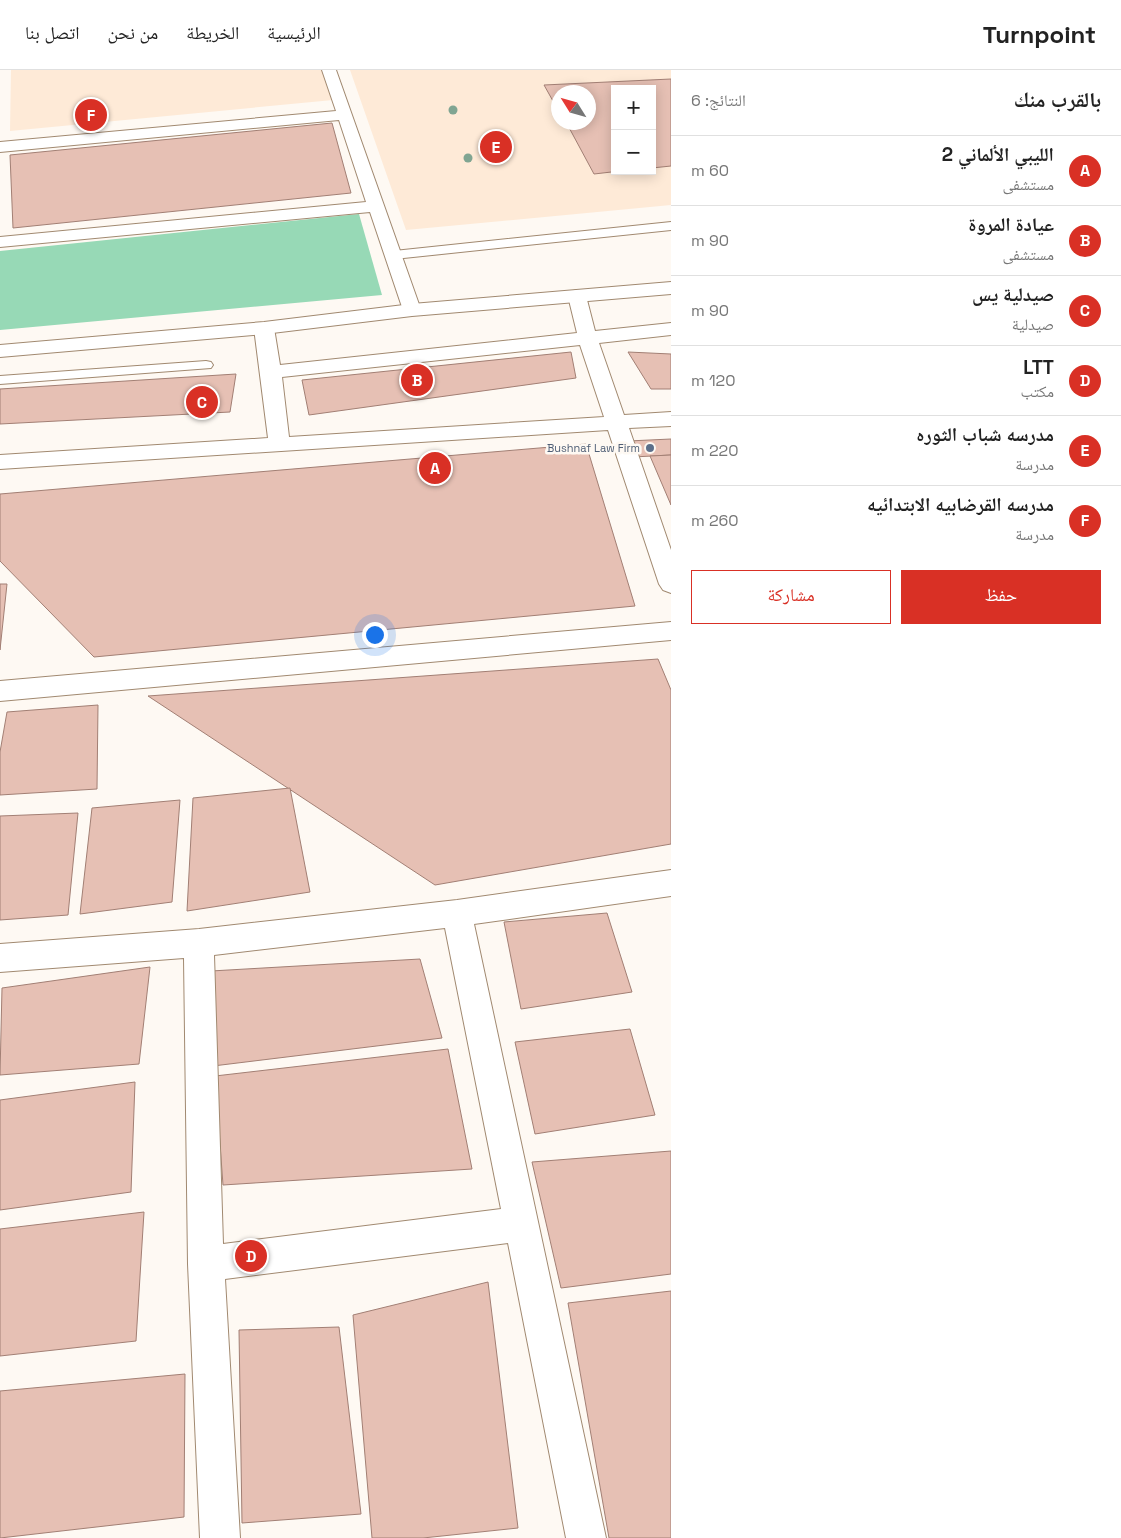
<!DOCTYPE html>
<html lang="ar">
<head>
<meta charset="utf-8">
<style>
  body { margin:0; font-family:"Space Grotesk","Noto Naskh Arabic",sans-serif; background:#f6f6f6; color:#222; direction:rtl }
  .controls { position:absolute; right:15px; top:15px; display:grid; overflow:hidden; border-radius:0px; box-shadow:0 2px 12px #0003 }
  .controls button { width:45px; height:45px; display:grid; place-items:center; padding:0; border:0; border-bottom:1px solid #e0e0e0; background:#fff; color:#222; font:25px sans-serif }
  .compass { position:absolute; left:551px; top:15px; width:45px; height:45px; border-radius:50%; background:#fff; box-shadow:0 2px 12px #0003; rotate:307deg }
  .you { position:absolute; left:374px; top:564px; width:18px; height:18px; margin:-12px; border:4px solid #fff; border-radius:50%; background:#1a73e8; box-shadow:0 0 0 8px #1a73e833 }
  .badge { display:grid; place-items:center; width:32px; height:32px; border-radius:50%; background:#d93025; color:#fff; font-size:16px; font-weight:700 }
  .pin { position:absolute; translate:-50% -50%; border:2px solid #fff; box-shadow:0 1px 5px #0006 }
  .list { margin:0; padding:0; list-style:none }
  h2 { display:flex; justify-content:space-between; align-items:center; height:65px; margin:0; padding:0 20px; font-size:21px }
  h2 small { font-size:16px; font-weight:400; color:#767676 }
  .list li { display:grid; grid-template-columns:32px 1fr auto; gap:15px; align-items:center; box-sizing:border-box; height:70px; padding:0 20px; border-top:1px solid #e0e0e0 }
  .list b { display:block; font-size:19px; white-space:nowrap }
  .list p { margin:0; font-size:16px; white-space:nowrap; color:#767676 }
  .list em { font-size:16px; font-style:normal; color:#767676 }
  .actions { display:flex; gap:10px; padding:15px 20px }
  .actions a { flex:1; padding:11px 0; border:1px solid #d93025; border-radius:0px; text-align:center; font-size:18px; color:#d93025 }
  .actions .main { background:#d93025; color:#fff }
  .map { position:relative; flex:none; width:671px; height:1468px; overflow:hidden; direction:ltr }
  header { display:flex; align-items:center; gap:30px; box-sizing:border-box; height:70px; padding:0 25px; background:#fff; border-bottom:1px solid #e0e0e0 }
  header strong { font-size:24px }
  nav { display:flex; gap:28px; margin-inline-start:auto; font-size:18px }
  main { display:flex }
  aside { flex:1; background:#fff }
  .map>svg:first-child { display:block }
  .built { fill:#feead7; fill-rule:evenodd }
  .green { fill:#97d9b6 }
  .building { fill:#e6c0b4; stroke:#a27f74 }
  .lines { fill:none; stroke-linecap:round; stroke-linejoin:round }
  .service-casing { stroke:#a18970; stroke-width:2 }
  .minor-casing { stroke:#a18970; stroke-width:2 }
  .tertiary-casing { stroke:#a18970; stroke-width:2 }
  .service { fill:#fff; fill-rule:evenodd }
  .minor { fill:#fff; fill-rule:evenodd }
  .tertiary { fill:#fff; fill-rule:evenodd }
  .tree { fill:#80a592 }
  .service-dot { fill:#5c6f8a; stroke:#fef9f3; stroke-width:2 }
  .labels { text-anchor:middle; stroke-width:5; stroke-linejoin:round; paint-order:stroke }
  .far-service-label { font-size:11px; fill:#4e5e75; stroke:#fef9f3; text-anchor:end }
</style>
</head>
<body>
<header>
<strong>Turnpoint</strong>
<nav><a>الرئيسية</a><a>الخريطة</a><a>من نحن</a><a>اتصل بنا</a></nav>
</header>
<main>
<aside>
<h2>بالقرب منك<small>النتائج: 6</small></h2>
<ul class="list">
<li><span class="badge">A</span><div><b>الليبي الألماني 2</b><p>مستشفى</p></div><em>60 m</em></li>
<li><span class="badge">B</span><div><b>عيادة المروة</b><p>مستشفى</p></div><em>90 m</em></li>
<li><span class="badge">C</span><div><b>صيدلية يس</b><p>صيدلية</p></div><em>90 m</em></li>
<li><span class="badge">D</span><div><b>LTT</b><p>مكتب</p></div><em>120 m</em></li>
<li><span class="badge">E</span><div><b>مدرسه شباب الثوره</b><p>مدرسة</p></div><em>220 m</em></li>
<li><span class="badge">F</span><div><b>مدرسه القرضابيه الابتدائيه</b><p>مدرسة</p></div><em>260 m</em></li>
</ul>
<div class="actions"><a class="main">حفظ</a><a>مشاركة</a></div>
</aside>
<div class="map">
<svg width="671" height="1468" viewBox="0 0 671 1468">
  <rect width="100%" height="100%" fill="#fef9f3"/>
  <g class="built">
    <path d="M11 0H322L333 30 10 61Z"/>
    <path d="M350 0H671V135L406 160ZM615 19H652V101H615ZM558 22H588V52H558Z"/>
  </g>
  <path class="green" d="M359 144 382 225 0 260V181Z"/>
  <g class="building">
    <path d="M671 9V96L652 98V19H615V101H620L594 104 566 52H588V22H558V40L544 15Z"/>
    <path d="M332 53 351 123 13 158 10 85Z"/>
    <path d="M571 282 576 308 309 345 302 310Z"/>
    <path d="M628 282 671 284V319H651Z"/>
    <path d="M236 304 230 342 0 354V319Z"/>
    <path d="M671 369V385L633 387 628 371Z"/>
    <path d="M586 374 635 536 94 587 0 491V424Z"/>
    <path d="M671 385V435L650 386Z"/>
    <path d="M0 514H7L0 580Z"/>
    <path d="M658 589 671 620V774L435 815 148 626Z"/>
    <path d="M98 635 97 719 0 725V682L7 642Z"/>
    <path d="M290 718 310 822 187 841 193 728Z"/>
    <path d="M180 730 172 832 80 844 92 738Z"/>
    <path d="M78 743 68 845 0 850V746Z"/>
    <path d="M607 843 632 922 521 939 504 852Z"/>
    <path d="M420 889 442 968 213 996 211 901Z"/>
    <path d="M150 897 139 994 0 1005 2 918Z"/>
    <path d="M630 959 655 1045 535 1064 515 972Z"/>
    <path d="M448 979 472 1099 223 1115 215 1006Z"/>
    <path d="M135 1012 131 1122 0 1140V1030Z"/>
    <path d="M671 1081V1204L561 1218 532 1092Z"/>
    <path d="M144 1142 136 1271 0 1286V1159Z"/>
    <path d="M488 1212 518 1458 423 1468H372L353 1245Z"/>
    <path d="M671 1221V1468H609L568 1233Z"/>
    <path d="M339 1257 361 1444 242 1453 239 1260Z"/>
    <path d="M185 1304 184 1447 0 1468V1321Z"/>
  </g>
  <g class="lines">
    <g class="service-casing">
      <g id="service">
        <path d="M671 152V160L394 189 388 185 394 181Z"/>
        <path d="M206 291 211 292 213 295 211 298 0 314V306Z"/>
      </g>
    </g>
    <g class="minor-casing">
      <g id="minor">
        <path d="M322 0H336L421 240 419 244H405L403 240 370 142 0 177V167L366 132 339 50 0 82V72L336 41Z"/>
        <path d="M577 220 584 222 586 226 595 261 671 253V265L599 273 624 345 671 342V356L629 358 671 480V523L663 520 659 514 608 360 0 399V385L268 368 254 258 257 254H271L274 258 280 295 577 263 568 226 570 222ZM580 275 604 347 289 367 282 307Z"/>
        <path d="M671 552V570L0 631V611Z"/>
        <path d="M671 800V826L474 854 606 1468H566L508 1173 225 1209 240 1468H200L188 1194 184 888 0 902V874L199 859 457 830ZM445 858 501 1139 223 1174 214 885Z"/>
      </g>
    </g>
    <g class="tertiary-casing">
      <path id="tertiary" d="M671 212V224L412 246 264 264 0 287V275L264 252 412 234Z"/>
    </g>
    <use href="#service" class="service"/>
    <use href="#minor" class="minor"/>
    <use href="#tertiary" class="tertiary"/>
  </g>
  <g class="tree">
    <circle cx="453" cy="40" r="4.5"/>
    <circle cx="468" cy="88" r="4.5"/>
  </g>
  <circle class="service-dot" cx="650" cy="378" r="5"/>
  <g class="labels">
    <g class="far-service-label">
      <text x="640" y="382">Bushnaf Law Firm</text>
    </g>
  </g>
</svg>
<div class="controls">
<button>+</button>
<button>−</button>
</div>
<svg class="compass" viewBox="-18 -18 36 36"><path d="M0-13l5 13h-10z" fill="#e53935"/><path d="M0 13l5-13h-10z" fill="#767676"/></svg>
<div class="you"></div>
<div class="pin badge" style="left:435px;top:398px">A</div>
<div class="pin badge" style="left:417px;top:310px">B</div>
<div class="pin badge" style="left:202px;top:332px">C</div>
<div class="pin badge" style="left:251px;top:1186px">D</div>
<div class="pin badge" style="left:496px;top:77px">E</div>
<div class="pin badge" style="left:91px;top:45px">F</div>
</div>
</main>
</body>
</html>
